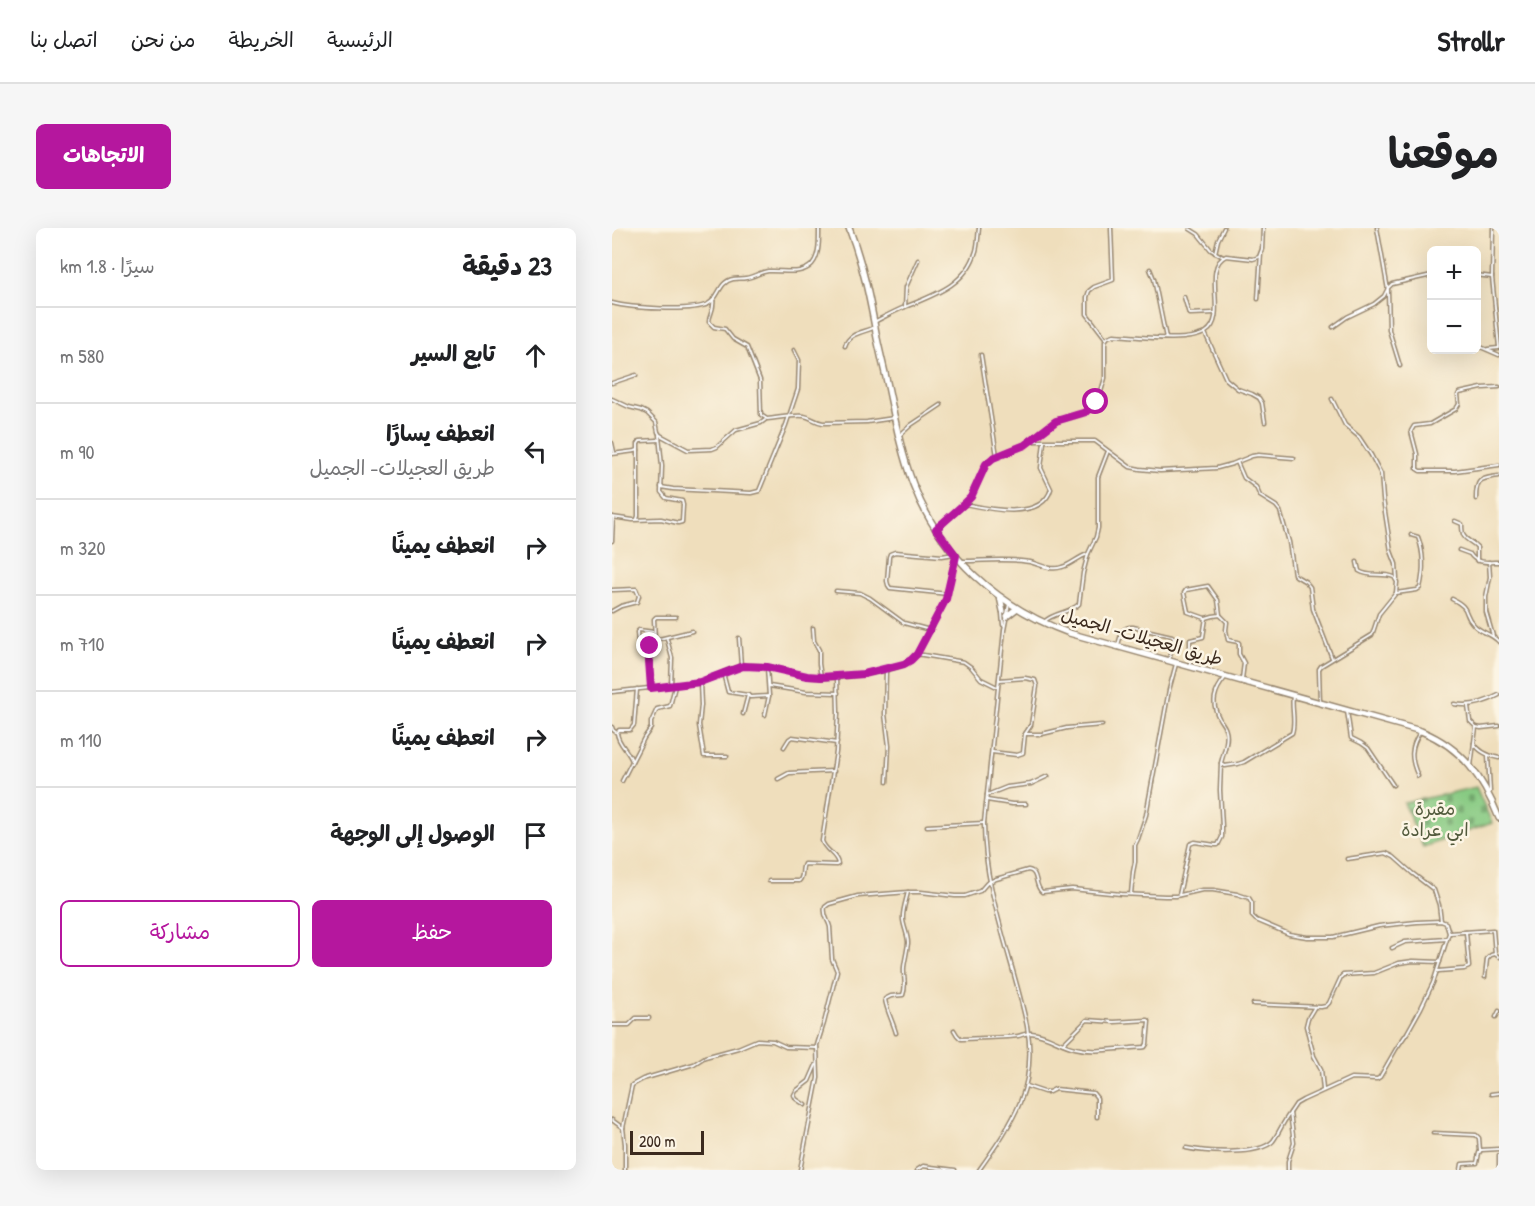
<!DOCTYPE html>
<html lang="ar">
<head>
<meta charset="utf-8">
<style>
  body { margin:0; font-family:"Patrick Hand","Playpen Sans Arabic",sans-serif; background:#f6f6f6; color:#202124; direction:rtl }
  .controls { position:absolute; right:18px; top:18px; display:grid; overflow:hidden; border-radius:9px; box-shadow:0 6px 24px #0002 }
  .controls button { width:54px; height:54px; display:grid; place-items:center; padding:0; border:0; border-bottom:2px solid #e0e0e0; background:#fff; color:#202124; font:30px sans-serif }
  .scale { position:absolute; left:18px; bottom:15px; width:74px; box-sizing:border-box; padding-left:6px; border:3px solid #3b2a1e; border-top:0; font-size:16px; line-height:21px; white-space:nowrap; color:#3b2a1e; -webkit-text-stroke:4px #fcf5e5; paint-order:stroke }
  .stop { position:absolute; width:18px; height:18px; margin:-14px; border:4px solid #b5179e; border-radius:50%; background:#fff }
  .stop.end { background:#b5179e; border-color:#fff; box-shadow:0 2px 6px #0008 }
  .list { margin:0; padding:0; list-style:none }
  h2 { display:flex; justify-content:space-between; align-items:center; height:78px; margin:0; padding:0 24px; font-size:26px }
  h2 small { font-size:20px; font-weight:400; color:#757577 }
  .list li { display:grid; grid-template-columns:39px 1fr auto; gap:18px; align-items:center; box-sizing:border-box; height:96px; padding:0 24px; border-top:2px solid #e0e0e0 }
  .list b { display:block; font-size:22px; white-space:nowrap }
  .list p { margin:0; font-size:20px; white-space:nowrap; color:#757577 }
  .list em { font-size:20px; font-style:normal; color:#757577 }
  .actions { display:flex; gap:12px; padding:18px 24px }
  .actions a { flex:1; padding:14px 0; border:2px solid #b5179e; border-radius:9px; text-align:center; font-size:21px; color:#b5179e }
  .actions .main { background:#b5179e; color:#fff }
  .icon { flex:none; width:33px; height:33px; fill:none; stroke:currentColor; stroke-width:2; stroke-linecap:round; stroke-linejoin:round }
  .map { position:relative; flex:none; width:887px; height:942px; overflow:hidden; direction:ltr; border-radius:9px }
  header { display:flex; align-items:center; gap:36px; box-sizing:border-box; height:84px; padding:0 30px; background:#fff; border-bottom:2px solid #e0e0e0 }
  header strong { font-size:28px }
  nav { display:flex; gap:33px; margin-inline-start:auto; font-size:21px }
  .intro { display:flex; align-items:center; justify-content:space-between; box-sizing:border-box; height:144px; padding:0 36px }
  h1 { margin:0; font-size:42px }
  .button { padding:15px 27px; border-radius:9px; background:#b5179e; color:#fff; font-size:21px; font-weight:700 }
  main { display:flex; gap:36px; padding:0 36px }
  aside { flex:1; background:#fff; border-radius:9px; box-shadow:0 6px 24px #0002 }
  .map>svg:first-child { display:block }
  .cemetery { fill:url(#cemetery-stones); stroke:#627a50; stroke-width:1.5 }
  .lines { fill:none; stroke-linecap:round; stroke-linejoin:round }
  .street-casing { stroke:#95846d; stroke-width:5 }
  .primary-casing { stroke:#95846d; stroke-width:8 }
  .street { stroke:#fff; stroke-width:2 }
  .primary { stroke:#fff; stroke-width:5 }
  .route { stroke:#b5179e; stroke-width:8 }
  .labels { text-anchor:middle; stroke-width:5; stroke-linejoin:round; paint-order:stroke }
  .street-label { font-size:18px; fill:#3b2a1e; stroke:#fcf5e5 }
  .park-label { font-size:18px; fill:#525a3c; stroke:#fcf5e5 }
</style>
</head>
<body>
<header>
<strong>Strollr</strong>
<nav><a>الرئيسية</a><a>الخريطة</a><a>من نحن</a><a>اتصل بنا</a></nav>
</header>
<div class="intro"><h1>موقعنا</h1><a class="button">الاتجاهات</a></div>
<main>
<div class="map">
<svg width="887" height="942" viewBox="0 0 887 942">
  <defs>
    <pattern id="cemetery-stones" width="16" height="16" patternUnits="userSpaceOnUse" patternTransform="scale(1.5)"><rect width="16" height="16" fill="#88ca83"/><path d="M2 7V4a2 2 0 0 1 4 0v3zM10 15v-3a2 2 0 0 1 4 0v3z" fill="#70a46b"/></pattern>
  </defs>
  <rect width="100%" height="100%" fill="#fcf5e5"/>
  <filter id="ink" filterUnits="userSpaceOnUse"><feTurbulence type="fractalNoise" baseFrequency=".0167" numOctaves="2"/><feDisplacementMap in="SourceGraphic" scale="12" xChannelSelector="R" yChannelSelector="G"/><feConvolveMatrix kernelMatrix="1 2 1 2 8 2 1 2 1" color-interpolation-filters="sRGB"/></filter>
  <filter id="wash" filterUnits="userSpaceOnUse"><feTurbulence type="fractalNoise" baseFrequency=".008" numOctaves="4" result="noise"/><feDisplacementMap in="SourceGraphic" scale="24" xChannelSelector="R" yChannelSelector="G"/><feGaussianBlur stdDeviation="1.35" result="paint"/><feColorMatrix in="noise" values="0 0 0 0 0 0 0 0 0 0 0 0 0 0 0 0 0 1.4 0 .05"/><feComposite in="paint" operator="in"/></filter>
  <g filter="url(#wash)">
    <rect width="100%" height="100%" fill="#efdebc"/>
    <path class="cemetery" d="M864 559 880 595 811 619 792 575Z"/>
  </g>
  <g filter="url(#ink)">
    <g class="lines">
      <g class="street-casing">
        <g id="street">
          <path d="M765 0 776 62 777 102 788 138"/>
          <path d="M881 0 880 49 887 119"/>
          <path d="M578 1 586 6 599 22 611 29"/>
          <path d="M603 25 606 12 612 0"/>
          <path d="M538 41 542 51 554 110"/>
          <path d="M864 47 880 49"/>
          <path d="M572 69 577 86 603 85"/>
          <path d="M101 71C103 82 97 86 97 94L102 99 113 101 121 111 135 119 148 152 149 187 155 191C167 190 180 187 192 188 199 189 203 194 211 195L255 194 282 190"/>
          <path d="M646 71 649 25"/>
          <path d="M0 75C18 80 79 84 96 76 108 70 106 54 121 51 125 50 130 51 134 50 142 49 148 44 156 43 169 42 186 47 197 39 208 32 207 11 207 0"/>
          <path d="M293 79 294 59 306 32"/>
          <path d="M264 93C274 88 283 83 293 79 322 67 354 57 364 23 366 16 366 8 367 0"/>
          <path d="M721 99 735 89 762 76 772 68 776 60 780 56 820 47"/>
          <path d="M593 105 614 151 626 161 640 166 647 170 650 175 653 194"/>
          <path d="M494 111 475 86V69L477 63 482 59 501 52 499 0"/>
          <path d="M864 117 887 127"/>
          <path d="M233 118C237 105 250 105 261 100"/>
          <path d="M876 121 887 120"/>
          <path d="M369 127 385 228"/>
          <path d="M0 155 24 147"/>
          <path d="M887 159 870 160 847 165 846 167 847 176 844 181 818 196 802 198 799 203 805 226V241L808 243H843L887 237"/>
          <path d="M0 171 17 179 29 182 35 185 44 194 46 204 48 207 76 222 100 221 105 219 124 202 149 195 153 192"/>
          <path d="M720 171 733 197 747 209 759 227 769 246 771 271 779 323 784 336 785 351"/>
          <path d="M288 207 299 197 329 177"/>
          <path d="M418 213H483L518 239 528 241 548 243 605 240 620 236 640 228 646 227 682 230"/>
          <path d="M0 215 2 224"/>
          <path d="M0 226 23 223 26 222V216L28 213 47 212"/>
          <path d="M625 234 632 250 644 259 648 268 664 278 668 283 677 314 682 346 684 348 694 354 698 359 701 381 720 430"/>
          <path d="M49 259 61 261 139 265 147 263 174 197 186 161 187 132 182 122"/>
          <path d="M864 271C864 250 868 251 887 248"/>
          <path d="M353 276C377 281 430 293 439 261L429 240 432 214"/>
          <path d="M0 289 21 292 49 291 66 295 70 294 71 277 70 273 54 270 49 264 50 238 47 207"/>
          <path d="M25 291 26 288V222"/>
          <path d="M843 293 850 296C850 314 855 309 865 319V333"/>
          <path d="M324 301 353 276 359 269 374 236 381 230 413 217 444 193 470 186 481 178 488 167 493 150V113L496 109 502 107C524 108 575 116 594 104 617 90 589 39 614 28L641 31 647 29 650 21 651 0"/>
          <path d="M0 313 1 289"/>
          <path d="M847 322 858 326C864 336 876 334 887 334"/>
          <path d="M351 333C372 333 397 330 418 334 429 337 439 343 450 339 459 337 466 329 476 326"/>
          <path d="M745 334 747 343C758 350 770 344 782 349L785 354 784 365"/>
          <path d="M877 334 878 349 874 369V384L881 408"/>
          <path d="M0 362 24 361 27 368 25 374 9 378 0 383"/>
          <path d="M224 363 248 365 258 370 292 395 318 402"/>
          <path d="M336 366 278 360 276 357 275 353 277 329 278 326 283 324 330 328 342 326"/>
          <path d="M840 371C860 381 850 385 862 397 869 405 879 405 887 414"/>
          <path d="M390 385 391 397"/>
          <path d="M593 390 576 384 572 365 574 362 596 358 606 372 608 387"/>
          <path d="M433 393C443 384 458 385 467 376L471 345 476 326 484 309 486 300V249L496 223"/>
          <path d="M201 400 202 413 207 422V436L209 449"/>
          <path d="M127 410 129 438"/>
          <path d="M55 411 60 430 59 458"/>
          <path d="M43 412 42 391 44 389H64"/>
          <path d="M39 416H26L25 404 27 402 42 404"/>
          <path d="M506 417C509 408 509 398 521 399L560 408 562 410 557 433"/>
          <path d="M305 426 352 434 359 439 369 451 385 459"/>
          <path d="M578 438V412L591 409 594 390 601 388 608 387 615 394 614 402 616 412 626 414 627 415V426L632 435 630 451"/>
          <path d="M274 441 273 486 277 518 275 554"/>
          <path d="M111 445 116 464 136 467"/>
          <path d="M613 450C602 463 599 475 607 490 609 494 613 498 614 503 617 512 611 526 609 535L613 538 626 536 632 534 680 505C684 493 679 480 681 468"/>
          <path d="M88 455 89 477 87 497 92 528H115"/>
          <path d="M157 458 194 464 226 465"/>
          <path d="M39 460 37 433 40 414 43 412 80 403"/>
          <path d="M0 464 84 455C100 452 115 440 131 438 154 435 177 445 199 449 221 452 276 445 295 435 299 433 302 429 305 426L334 371 343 329"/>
          <path d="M708 475 707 441 709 438 760 407 767 386 784 365 805 362 808 360C812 343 812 325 806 309L799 307"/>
          <path d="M842 476C857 479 874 474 887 467"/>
          <path d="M856 478 858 493 864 499 859 538"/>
          <path d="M735 483 739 510 749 515 756 520 781 557"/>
          <path d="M131 486 136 467 138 469 157 468"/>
          <path d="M153 487 157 468 155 439"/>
          <path d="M0 499 1 502 5 505"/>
          <path d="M864 499 869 500 887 498"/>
          <path d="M413 506H430L455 500 490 497"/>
          <path d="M862 515C867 524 877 528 887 530"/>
          <path d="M172 519 177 511 180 509 225 515"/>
          <path d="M380 524 405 527 411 525 413 506 419 497 425 458 423 452 413 450 387 452"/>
          <path d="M876 527 878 564"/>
          <path d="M20 533C17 523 6 516 5 505L7 502H18L22 497 25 461"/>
          <path d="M806 548C798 531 798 518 809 503"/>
          <path d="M166 551 177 545 222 543"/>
          <path d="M10 553 32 510 39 500V494L45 481 58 478 63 458"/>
          <path d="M375 567 395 559 419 556 436 548"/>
          <path d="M375 572 400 576H414"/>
          <path d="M315 598 372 595"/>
          <path d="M735 631 774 625 782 629 800 645 822 662 827 677 829 693"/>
          <path d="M157 653H187C192 649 189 641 192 636L224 637 226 636C225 626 213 623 210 613L224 524 226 485 225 449"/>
          <path d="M519 666 521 644 523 634V617L526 611 534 587 557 462 564 436"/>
          <path d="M567 667 578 616 583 614 603 617H606L610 609V599L608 562 609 535"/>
          <path d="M838 705 881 702 883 726 887 729"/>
          <path d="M780 720 793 714 835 711"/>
          <path d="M826 743 852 741 857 739 854 704"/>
          <path d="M873 749 875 731 879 727 883 726"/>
          <path d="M641 776 709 779 714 778 717 775 729 749 731 747 762 745 787 735 801 733 828 734"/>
          <path d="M702 780 696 790 694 798 702 828 709 841 711 862"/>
          <path d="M884 789 887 783"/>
          <path d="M0 797H17L24 790H37"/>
          <path d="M342 802 345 807 349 811C368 810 387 810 406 808 410 807 415 805 419 805 435 806 448 817 463 820 482 825 501 821 519 820 524 819 529 820 533 819L535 816 537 793 536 792 502 794 475 792 451 816"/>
          <path d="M284 805C281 794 274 781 273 771L279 768 291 767C295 757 291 749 292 739 293 731 295 724 296 715 296 707 292 700 291 692 290 683 294 673 296 664"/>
          <path d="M414 858 432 864H437L443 861 481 865 485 870V889"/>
          <path d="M879 866 887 865"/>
          <path d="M193 877 184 871 182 867 184 863 197 853 204 837"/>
          <path d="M0 892 11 900"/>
          <path d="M821 905 864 907 867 910 868 923"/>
          <path d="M574 920C593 924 647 928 661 913 667 905 671 894 678 885"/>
          <path d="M13 942V916L11 900 20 857 31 851 82 836 93 829 126 820 145 812 161 813 174 819 205 820"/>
          <path d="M188 942 206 850 205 817 212 795 225 743 220 731 218 699C216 691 211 688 213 679L217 676 246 668 296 664H309L343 668H353L368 663 375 655 384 651 416 642C427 643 422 658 430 664L460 661 509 666 553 668H564L590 662H601L625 666 637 670 640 675V688L644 692 677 706 695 709H721L767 698 805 694 829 693 834 695 837 705 821 755 809 780 795 805 784 821 768 849 765 851 739 850 691 872 684 876 678 885 682 915 676 933V942"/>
          <path d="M305 942 311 938 343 942"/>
          <path d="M367 942C400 895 426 860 415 798 401 731 372 665 372 595L392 402 397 376"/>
          <path d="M849 942 850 936 865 935 867 925 869 922 887 921"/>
          <path d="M887 942V927"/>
        </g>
      </g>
      <g class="primary-casing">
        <g id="primary">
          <path d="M237 0C251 36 258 72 265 110 269 129 274 148 278 168 284 197 290 227 301 256 328 327 386 379 457 405L809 503C851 520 871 550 887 590"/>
          <path d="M388 369 391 383"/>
          <path d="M395 388 404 381"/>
        </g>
      </g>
      <use href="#street" class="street"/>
      <use href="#primary" class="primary"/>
    </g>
  </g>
  <g class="lines" filter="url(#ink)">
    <path class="route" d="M38 418 37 433 39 460 88 454 131 438 155 439 195 448 209 449 252 446 292 436 299 432 305 426 334 371 344 328 324 301 352 276 359 269 374 236 381 230 413 217 444 193 474 184 484 174"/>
  </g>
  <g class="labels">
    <g class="street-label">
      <text transform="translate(530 409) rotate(16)" y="6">طريق العجيلات- الجميل</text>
    </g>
    <g class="park-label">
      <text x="823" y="587">مقبرة<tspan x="823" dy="21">ابي عرادة</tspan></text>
    </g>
  </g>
</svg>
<div class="controls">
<button>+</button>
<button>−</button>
</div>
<div class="scale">200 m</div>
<div class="stop" style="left:484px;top:174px"></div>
<div class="stop end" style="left:38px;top:418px"></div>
</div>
<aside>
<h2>23 دقيقة<small>سيرًا · 1.8 km</small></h2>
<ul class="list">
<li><svg class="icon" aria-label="ahead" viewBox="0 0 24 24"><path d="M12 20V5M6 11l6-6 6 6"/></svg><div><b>تابع السير</b></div><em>580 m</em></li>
<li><svg class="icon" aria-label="left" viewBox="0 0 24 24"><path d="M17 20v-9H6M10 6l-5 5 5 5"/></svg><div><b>انعطف يسارًا</b><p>طريق العجيلات- الجميل</p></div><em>90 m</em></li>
<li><svg class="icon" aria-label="right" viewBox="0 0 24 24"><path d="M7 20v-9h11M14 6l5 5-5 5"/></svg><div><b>انعطف يمينًا</b></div><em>320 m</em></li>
<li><svg class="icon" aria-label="right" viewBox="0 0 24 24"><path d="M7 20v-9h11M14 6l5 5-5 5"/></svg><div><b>انعطف يمينًا</b></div><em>710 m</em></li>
<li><svg class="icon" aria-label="right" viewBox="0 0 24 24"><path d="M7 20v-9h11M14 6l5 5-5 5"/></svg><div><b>انعطف يمينًا</b></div><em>110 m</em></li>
<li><svg class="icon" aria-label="arrive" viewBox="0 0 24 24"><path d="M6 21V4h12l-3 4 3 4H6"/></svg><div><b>الوصول إلى الوجهة</b></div></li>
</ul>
<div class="actions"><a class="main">حفظ</a><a>مشاركة</a></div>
</aside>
</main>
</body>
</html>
